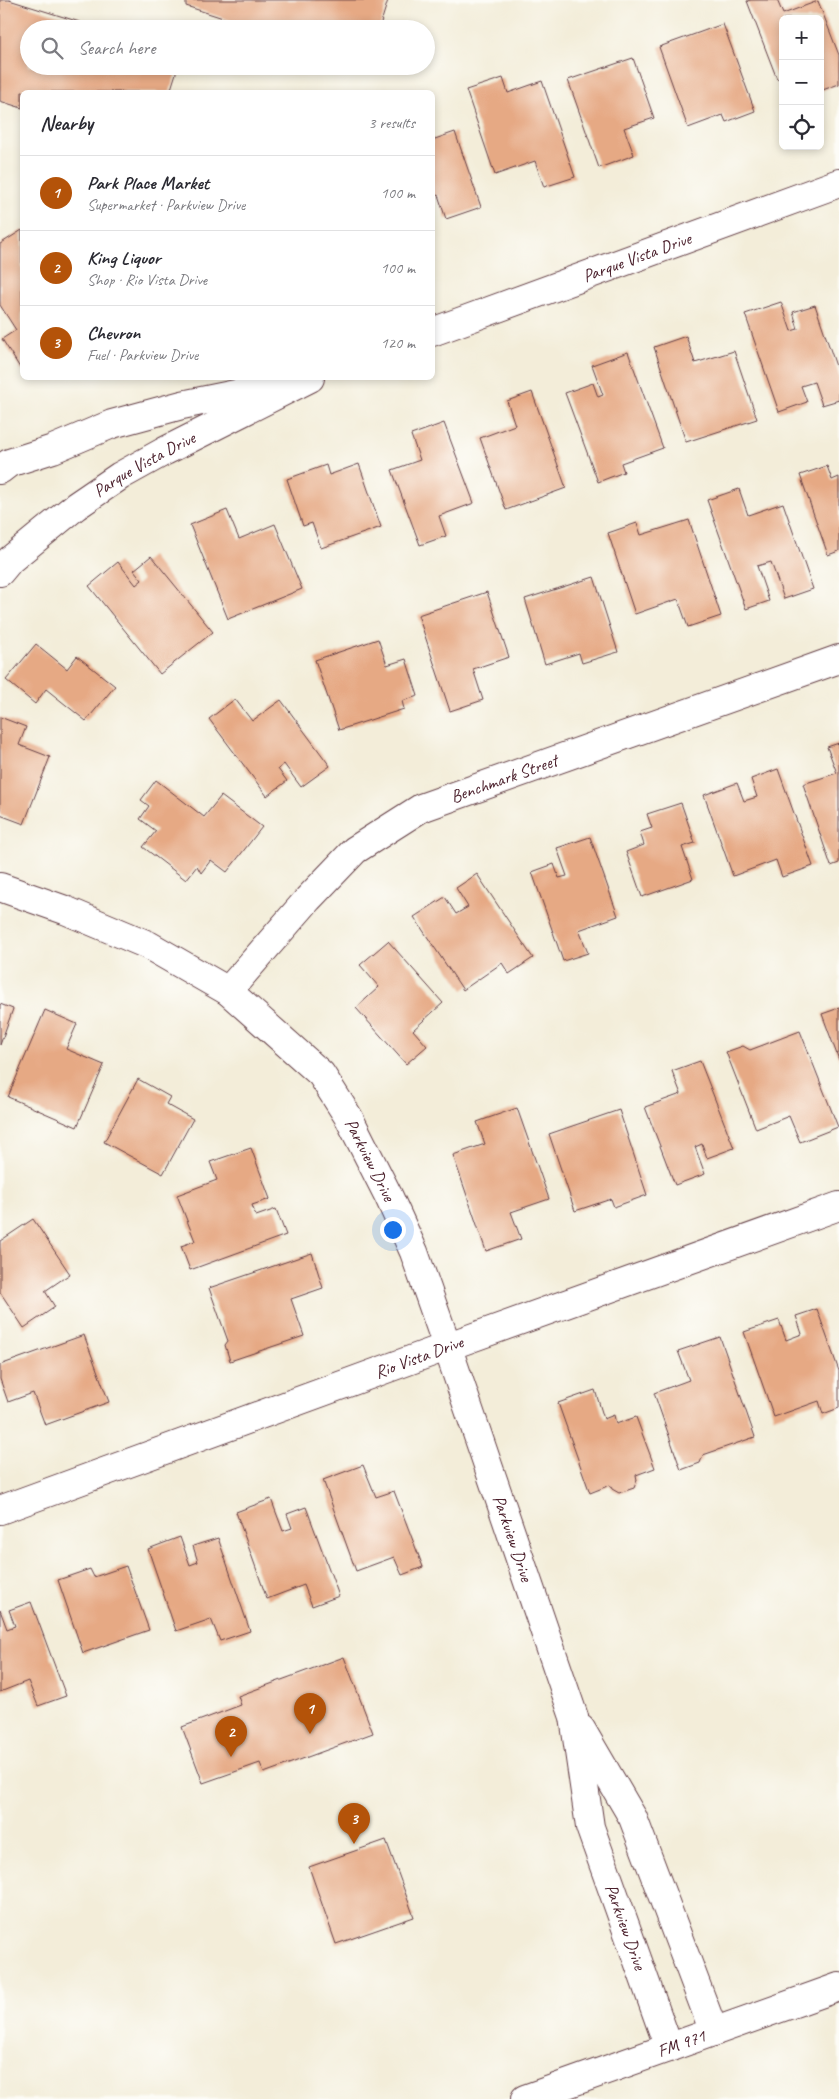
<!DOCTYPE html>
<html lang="en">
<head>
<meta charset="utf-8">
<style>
  body { margin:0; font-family:Caveat,sans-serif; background:#f2f2f3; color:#2b2b33 }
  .controls { position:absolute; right:15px; top:15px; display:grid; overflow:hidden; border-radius:8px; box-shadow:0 2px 8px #0003 }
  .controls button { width:45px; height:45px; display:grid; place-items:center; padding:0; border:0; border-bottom:1px solid #e1e1e2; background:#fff; color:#2b2b33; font:25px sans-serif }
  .you { position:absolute; left:392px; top:1229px; width:18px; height:18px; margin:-12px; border:4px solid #fff; border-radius:50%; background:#1a73e8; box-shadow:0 0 0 8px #1a73e833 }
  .badge { display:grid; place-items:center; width:32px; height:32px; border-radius:50%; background:#b45309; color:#fff; font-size:16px; font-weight:700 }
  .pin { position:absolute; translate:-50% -41px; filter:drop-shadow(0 1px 2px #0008) }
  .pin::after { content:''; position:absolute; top:26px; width:18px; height:15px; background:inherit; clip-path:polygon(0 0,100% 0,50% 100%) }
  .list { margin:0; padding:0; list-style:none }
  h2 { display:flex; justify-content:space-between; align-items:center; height:65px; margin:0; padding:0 20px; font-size:21px }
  h2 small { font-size:16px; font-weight:400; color:#7c7c81 }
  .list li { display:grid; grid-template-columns:32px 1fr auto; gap:15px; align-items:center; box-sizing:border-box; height:75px; padding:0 20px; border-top:1px solid #e1e1e2 }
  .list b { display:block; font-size:19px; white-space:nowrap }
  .list p { margin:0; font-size:16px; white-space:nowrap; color:#7c7c81 }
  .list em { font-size:16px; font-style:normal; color:#7c7c81 }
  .icon { flex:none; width:28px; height:28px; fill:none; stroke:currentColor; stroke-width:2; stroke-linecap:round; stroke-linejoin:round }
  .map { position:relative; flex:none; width:839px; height:2099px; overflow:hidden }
  .search { position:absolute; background:#fff; box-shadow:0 2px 8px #0003; left:20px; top:20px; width:415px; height:55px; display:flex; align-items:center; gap:12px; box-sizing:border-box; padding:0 18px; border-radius:28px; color:#7c7c81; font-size:19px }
  .panel { position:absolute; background:#fff; box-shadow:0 2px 8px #0003; left:20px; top:90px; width:415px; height:290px; border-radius:8px }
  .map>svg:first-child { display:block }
  .building { fill:#e6a984 }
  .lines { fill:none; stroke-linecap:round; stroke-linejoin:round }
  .street-casing { stroke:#633e45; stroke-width:30 }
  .secondary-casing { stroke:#633e45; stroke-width:30 }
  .street { stroke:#fff; stroke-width:28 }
  .secondary { stroke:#fff; stroke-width:28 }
  .labels { text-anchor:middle; stroke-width:4.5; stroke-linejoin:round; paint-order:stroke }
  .street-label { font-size:18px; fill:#4a1f2b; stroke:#fdfcf7 }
</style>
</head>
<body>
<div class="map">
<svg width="839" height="2099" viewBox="0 0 839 2099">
  <rect width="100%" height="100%" fill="#fdfcf7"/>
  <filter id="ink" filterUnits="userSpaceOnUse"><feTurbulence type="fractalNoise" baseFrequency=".02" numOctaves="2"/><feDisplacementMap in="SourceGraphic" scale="10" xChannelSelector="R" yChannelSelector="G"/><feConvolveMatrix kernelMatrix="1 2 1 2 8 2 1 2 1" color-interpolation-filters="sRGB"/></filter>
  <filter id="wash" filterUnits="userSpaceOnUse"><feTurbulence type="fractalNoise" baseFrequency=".0096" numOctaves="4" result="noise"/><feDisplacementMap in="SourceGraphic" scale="20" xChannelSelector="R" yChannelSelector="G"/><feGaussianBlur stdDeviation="1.12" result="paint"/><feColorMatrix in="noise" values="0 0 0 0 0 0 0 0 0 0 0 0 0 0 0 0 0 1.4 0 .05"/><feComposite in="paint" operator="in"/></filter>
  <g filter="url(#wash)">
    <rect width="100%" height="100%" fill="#f3edd9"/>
    <g id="blocks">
      <g class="building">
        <path d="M0 0H9L99 28 29 29V66H167L177 70 170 92H22V108L0 101Z"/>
        <path d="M186 0H388L379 29H257L186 6Z"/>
        <path d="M751 0H777L783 14 818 1 839 55V84L820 91V19H783V77L777 79 747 1Z"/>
        <path d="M723 24 755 111 726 122 723 115 688 128 659 47Z"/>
        <path d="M633 58 654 118 624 128 634 155 599 168 568 80Z"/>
        <path d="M503 78 508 93 542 81 575 177 544 187 535 161 495 175 466 90Z"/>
        <path d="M455 132 481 207 446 219 438 195 432 198V140Z"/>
        <path d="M22 230V371L2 339 16 330 0 305V244Z"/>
        <path d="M781 302 791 331 798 329 793 312 815 305 839 375V400L822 405 814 382 801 386 807 402 779 412 745 314Z"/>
        <path d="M686 336 695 363 734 351 757 419 686 442 654 347Z"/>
        <path d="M628 352 663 448 621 463 624 472 598 482 565 393 593 383 598 397 603 395 592 365Z"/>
        <path d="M532 392 566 488 506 510 480 438 515 425 507 401Z"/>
        <path d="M444 423 474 503 439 516 446 536 420 545 392 470 420 460 411 435Z"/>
        <path d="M359 464 381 527 321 548 312 523 303 526 287 479 326 465 329 475Z"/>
        <path d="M827 466 832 480 839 477V551L828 555 800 475Z"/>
        <path d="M739 489 748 515 783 503 813 589 784 599 771 562 757 566 769 601 746 609 707 500Z"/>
        <path d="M227 510 239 539 275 524 302 589 228 619 190 525Z"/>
        <path d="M689 520 721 616 688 627 678 599 635 614 608 533 637 523 641 535Z"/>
        <path d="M151 556 213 632 160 674 89 586 118 562 136 585 142 580 134 570Z"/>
        <path d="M594 577 618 652 582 663 579 653 545 664 525 599Z"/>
        <path d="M487 592 509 657 473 669 483 700 450 711 418 615Z"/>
        <path d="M378 639 387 665 406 659 418 696 402 701 404 709 339 730 315 660Z"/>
        <path d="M36 644 67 669 77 656 115 686 86 721 46 689 35 704 6 680Z"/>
        <path d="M235 699 252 721 281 700 330 766 301 787 284 764 278 769 287 781 267 796 209 719Z"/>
        <path d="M0 717 26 727 19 745 50 757 24 824 0 815Z"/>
        <path d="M839 743V863L831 866 803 784 837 773 827 747Z"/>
        <path d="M778 769 813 866 782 877 776 860 733 876 704 795 737 783 744 801 757 797 751 779Z"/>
        <path d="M156 780 204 817 221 796 262 827 227 872 211 860 201 873 197 866 186 880 143 847 156 831 140 819 149 806 141 800Z"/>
        <path d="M681 803 695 843 682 847 693 879 642 897 626 852 644 845 640 832 652 828 647 814Z"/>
        <path d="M590 837 618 916 579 930 588 953 563 961 532 872 554 864 559 878 567 876 557 848Z"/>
        <path d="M477 874 533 958 509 974 502 963 463 990 414 917 445 897 456 914 468 907 456 888Z"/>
        <path d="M388 941 443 1003 413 1030 427 1046 406 1064 356 1008 379 987 360 965Z"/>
        <path d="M0 1004 13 1009 0 1045Z"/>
        <path d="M839 1008V1060L822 1014Z"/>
        <path d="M45 1010 77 1024 66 1049 104 1065 77 1127 8 1097Z"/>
        <path d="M800 1031 838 1127 800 1142 789 1116 756 1129 726 1052 743 1046 750 1050Z"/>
        <path d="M700 1061 734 1148 707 1158 702 1144 695 1147 705 1174 675 1185 645 1107 681 1094 672 1071Z"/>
        <path d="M138 1079 170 1097 166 1104 193 1119 163 1174 104 1142Z"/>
        <path d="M517 1108 549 1199 511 1212 521 1239 486 1251 453 1155 485 1144 477 1122Z"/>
        <path d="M619 1110 647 1195 614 1207 611 1199 575 1211 549 1134Z"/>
        <path d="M251 1148 270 1199 252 1205 256 1216 276 1209 286 1235 190 1270 181 1246 195 1241 177 1195 217 1180 210 1162Z"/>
        <path d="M33 1219 70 1274 45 1291 55 1307 24 1328 0 1292V1241Z"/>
        <path d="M312 1253 323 1288 291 1299 304 1336 230 1361 225 1345 228 1341 209 1288Z"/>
        <path d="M817 1309 839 1371V1408L823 1414 819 1401 774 1417 744 1332 779 1320 786 1340 802 1334 796 1316Z"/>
        <path d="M84 1335 109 1402 45 1425 33 1393 8 1402 0 1379V1365Z"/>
        <path d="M720 1337 755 1437 703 1455 700 1463 681 1470 654 1393 689 1380 678 1351Z"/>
        <path d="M595 1390 604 1419 614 1415 616 1424 636 1417 655 1468 636 1475 637 1480 634 1488 619 1493 612 1489 610 1485 590 1493 558 1403Z"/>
        <path d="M363 1465 376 1497 394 1491 423 1567 402 1575 394 1557 356 1571 323 1480Z"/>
        <path d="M271 1499 283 1531 292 1528 287 1514 306 1507 339 1596 312 1606 304 1585 267 1599 236 1512Z"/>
        <path d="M180 1537 190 1565 198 1562 193 1546 218 1538 250 1631 220 1641 211 1619 176 1631 148 1549Z"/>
        <path d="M126 1566 149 1630 83 1653 58 1580 90 1569 94 1577Z"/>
        <path d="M31 1602 66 1696 38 1706 28 1681 0 1692V1610L7 1629 15 1626 9 1610Z"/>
        <path d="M344 1657 373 1733 264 1773 260 1763 203 1783 182 1727 241 1705 238 1696Z"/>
        <path d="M386 1840 414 1917 336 1944 309 1867Z"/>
      </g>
    </g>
  </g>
  <g filter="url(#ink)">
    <use href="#blocks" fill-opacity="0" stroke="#633e45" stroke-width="1"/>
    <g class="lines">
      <g class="street-casing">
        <g id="street">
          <path id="s1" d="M432 332 839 183"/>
          <path d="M0 470 9 463 53 449 112 424 182 405 270 387"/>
          <path id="s2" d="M0 572 10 560 76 506 120 476 165 451 310 378"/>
          <path id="s3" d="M0 887 65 910 148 945 228 991 321 1074 349 1118 389 1197 414 1252 452 1360 574 1717 590 1827 669 2048"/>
          <path id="s4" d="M228 991 308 899 355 850 421 808 839 659"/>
          <path id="s5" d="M0 1510 446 1347 839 1206"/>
          <path d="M581 1729 633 1818 714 2032"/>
        </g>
      </g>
      <g class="secondary-casing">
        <g id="secondary">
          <path id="s6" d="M525 2099 839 1987"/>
        </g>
      </g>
      <use href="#street" class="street"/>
      <use href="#secondary" class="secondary"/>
    </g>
  </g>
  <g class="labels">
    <g class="street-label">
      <text dy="6" stroke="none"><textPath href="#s1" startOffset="218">Parque Vista Drive</textPath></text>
      <text dy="6" stroke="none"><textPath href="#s2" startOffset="181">Parque Vista Drive</textPath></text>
      <text dy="6" stroke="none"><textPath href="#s4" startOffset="356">Benchmark Street</textPath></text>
      <text dy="6" stroke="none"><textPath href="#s3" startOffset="475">Parkview Drive</textPath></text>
      <text dy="6" stroke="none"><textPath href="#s5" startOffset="446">Rio Vista Drive</textPath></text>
      <text dy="6" stroke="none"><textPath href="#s3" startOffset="880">Parkview Drive</textPath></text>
      <text dy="6" stroke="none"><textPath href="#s3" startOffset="1286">Parkview Drive</textPath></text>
      <text dy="6" stroke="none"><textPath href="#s6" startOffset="166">FM 971</textPath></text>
    </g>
  </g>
</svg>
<div class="controls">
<button>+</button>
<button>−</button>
<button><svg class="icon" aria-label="locate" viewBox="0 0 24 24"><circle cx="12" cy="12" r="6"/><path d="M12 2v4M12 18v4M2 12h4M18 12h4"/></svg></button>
</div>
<div class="you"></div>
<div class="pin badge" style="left:310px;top:1734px">1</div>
<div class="pin badge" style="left:231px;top:1757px">2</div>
<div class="pin badge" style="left:354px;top:1844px">3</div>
<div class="search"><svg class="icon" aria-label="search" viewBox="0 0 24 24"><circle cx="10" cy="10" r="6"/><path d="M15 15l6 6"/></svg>Search here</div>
<section class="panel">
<h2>Nearby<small>3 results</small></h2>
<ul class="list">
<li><span class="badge">1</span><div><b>Park Place Market</b><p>Supermarket · Parkview Drive</p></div><em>100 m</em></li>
<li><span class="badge">2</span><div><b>King Liquor</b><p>Shop · Rio Vista Drive</p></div><em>100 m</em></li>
<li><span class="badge">3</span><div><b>Chevron</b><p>Fuel · Parkview Drive</p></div><em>120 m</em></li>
</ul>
</section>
</div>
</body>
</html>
